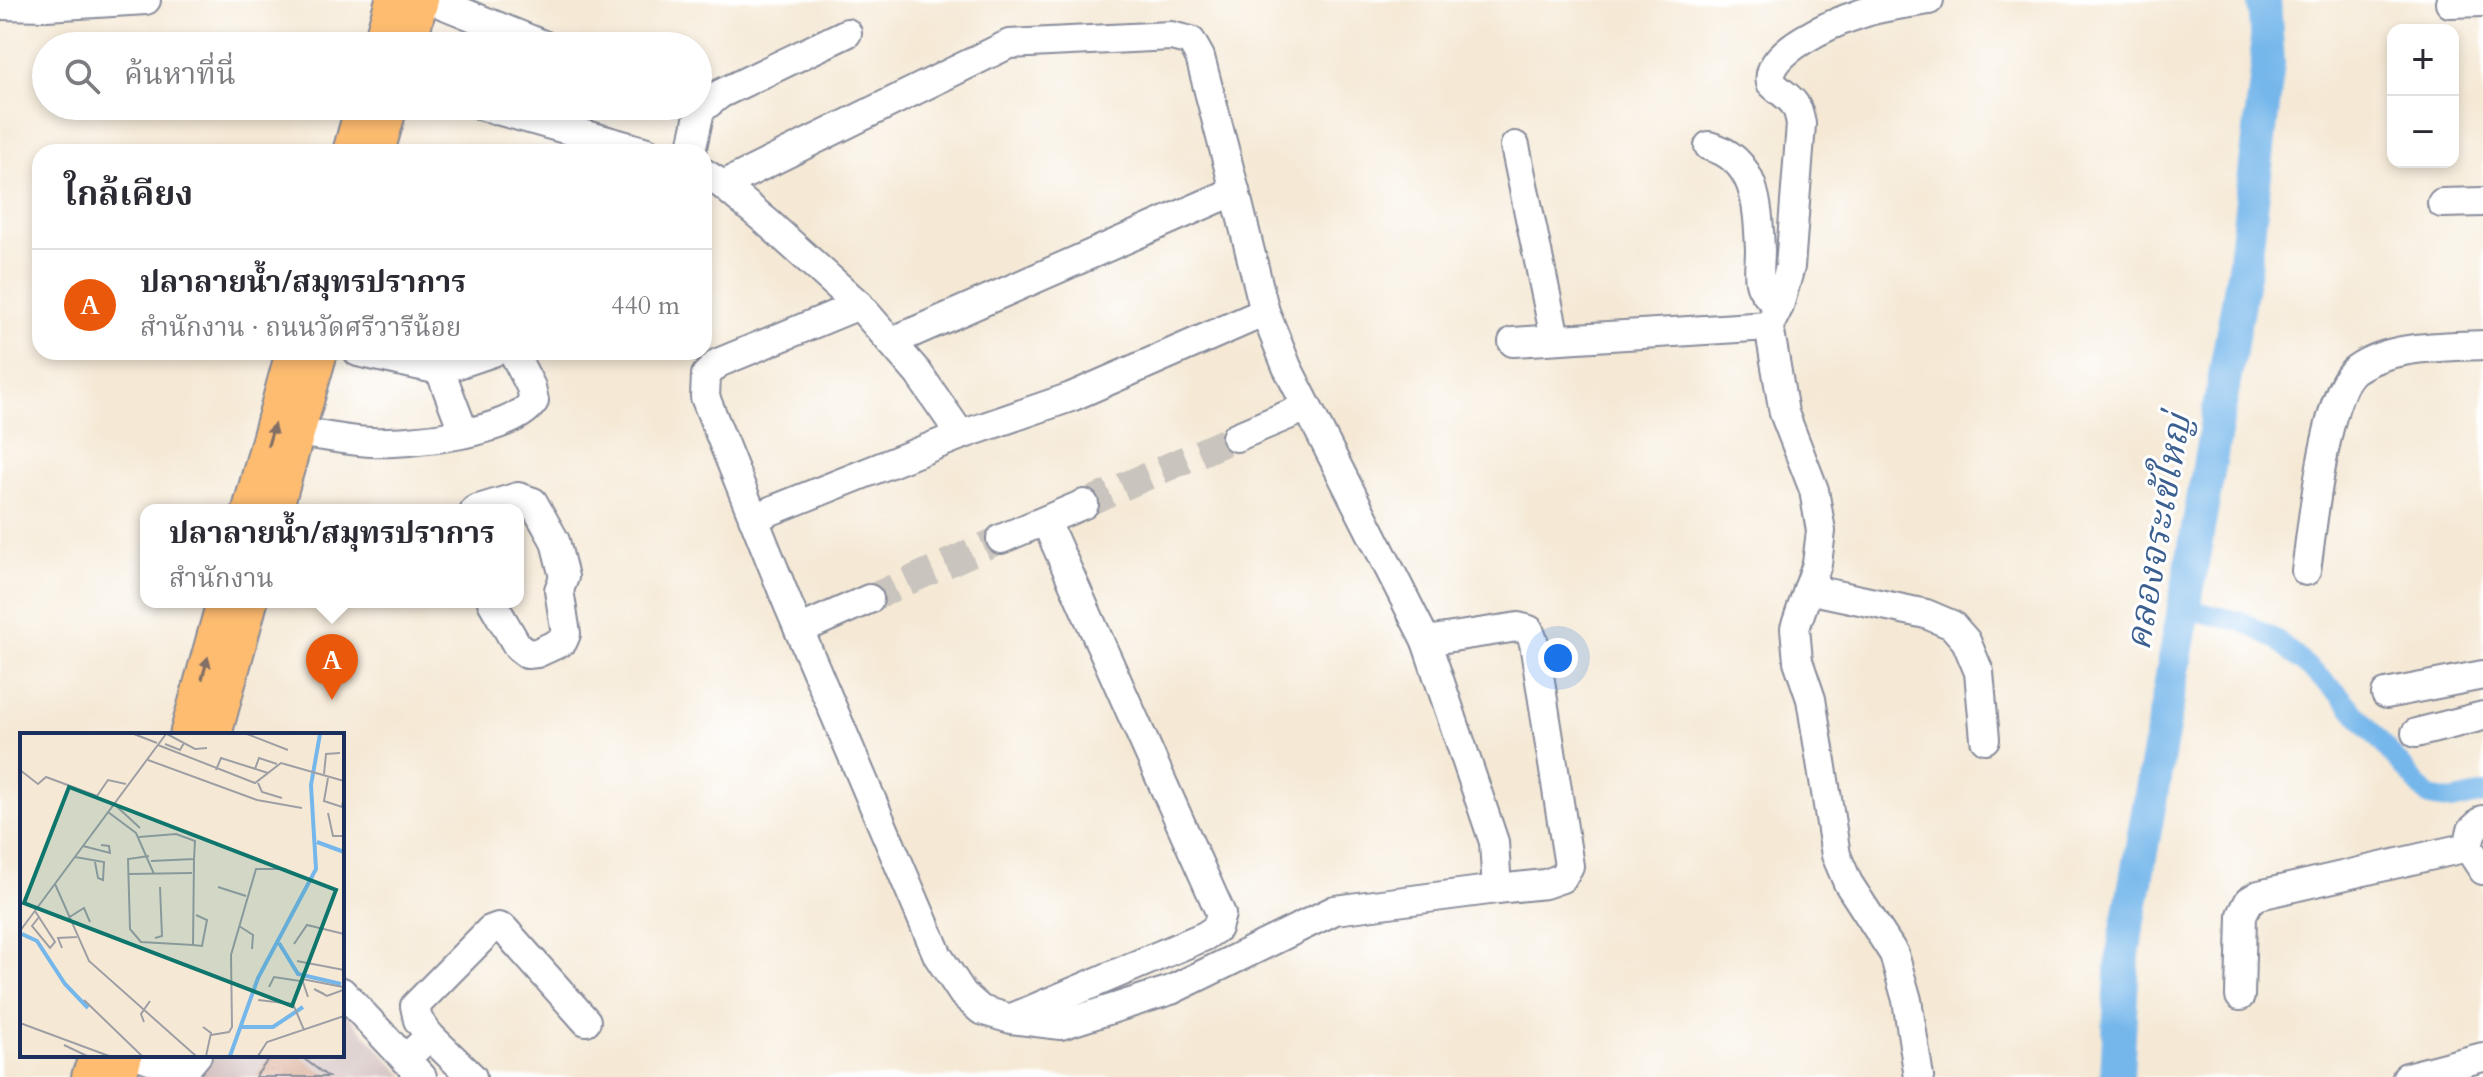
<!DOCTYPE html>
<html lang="th">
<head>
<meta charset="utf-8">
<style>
  body { margin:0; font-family:Cardo,"Noto Serif Thai",serif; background:#f2f2f3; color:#2b2b33 }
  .controls { position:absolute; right:24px; top:24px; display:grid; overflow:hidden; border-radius:16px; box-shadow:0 4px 12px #0003 }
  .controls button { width:72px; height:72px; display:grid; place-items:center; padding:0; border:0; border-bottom:2px solid #e1e1e2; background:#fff; color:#2b2b33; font:40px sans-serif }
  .you { position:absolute; left:1558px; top:658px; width:28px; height:28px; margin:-20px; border:6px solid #fff; border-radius:50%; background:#1a73e8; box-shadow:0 0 0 12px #1a73e833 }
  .badge { display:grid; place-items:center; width:52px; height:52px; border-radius:50%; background:#ea580c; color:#fff; font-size:26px; font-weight:700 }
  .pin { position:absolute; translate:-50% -66px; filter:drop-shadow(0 2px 4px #0008) }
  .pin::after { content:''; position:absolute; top:42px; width:28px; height:24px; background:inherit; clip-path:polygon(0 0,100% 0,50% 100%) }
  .popup { position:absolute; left:140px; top:504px; width:384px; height:104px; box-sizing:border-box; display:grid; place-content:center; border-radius:16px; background:#fff; filter:drop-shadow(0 2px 6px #0005); font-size:26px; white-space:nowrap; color:#7c7c81 }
  .popup b { font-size:30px; color:#2b2b33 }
  .popup::after { content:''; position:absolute; left:50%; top:100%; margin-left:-16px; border:16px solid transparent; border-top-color:#fff }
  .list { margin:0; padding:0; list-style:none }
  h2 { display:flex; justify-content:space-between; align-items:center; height:104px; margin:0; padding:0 32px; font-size:34px }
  h2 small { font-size:26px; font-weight:400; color:#7c7c81 }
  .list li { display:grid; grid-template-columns:52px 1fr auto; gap:24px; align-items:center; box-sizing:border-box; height:112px; padding:0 32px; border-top:2px solid #e1e1e2 }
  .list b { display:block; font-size:30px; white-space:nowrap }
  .list p { margin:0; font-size:26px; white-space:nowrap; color:#7c7c81 }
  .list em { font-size:26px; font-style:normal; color:#7c7c81 }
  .icon { flex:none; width:44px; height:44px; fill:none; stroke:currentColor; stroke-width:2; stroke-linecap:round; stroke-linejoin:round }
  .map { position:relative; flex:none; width:2483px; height:1077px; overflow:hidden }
  .search { position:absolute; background:#fff; box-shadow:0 4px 12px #0003; left:32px; top:32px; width:680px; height:88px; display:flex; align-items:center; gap:20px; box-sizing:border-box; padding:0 28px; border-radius:44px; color:#7c7c81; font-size:30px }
  .panel { position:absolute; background:#fff; box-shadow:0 4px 12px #0003; left:32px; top:144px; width:680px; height:216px; border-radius:24px }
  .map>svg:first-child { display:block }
  .industrial { fill:#d1bfbd }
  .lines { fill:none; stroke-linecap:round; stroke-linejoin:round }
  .canal { stroke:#76b7eb; stroke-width:20 }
  .river { stroke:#76b7eb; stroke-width:34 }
  .building { fill:#d39e83 }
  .minor-tunnel { stroke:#c9c4bd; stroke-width:28; stroke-dasharray:28 14; stroke-linecap:butt }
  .minor-casing { stroke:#888c9a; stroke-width:32 }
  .major-casing { stroke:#888c9a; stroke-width:38 }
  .minor { stroke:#fff; stroke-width:28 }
  .major { stroke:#febc70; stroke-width:34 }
  .oneway { fill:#816e66 }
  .labels { text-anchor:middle; stroke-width:6; stroke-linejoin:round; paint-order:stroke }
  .water-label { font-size:36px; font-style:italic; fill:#3b5f8f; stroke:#fff }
  .inset-river { fill:none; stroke:#76b7eb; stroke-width:4 }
  .inset-road { fill:none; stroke:#9e9fa5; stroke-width:2 }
  .view { fill:#0f766e; fill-opacity:0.15; stroke:#0f766e; stroke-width:4 }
  .inset-edge { fill:none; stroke:#1b2f5e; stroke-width:4 }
</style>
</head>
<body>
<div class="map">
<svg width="2483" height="1077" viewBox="0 0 2483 1077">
  <rect width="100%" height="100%" fill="#fff"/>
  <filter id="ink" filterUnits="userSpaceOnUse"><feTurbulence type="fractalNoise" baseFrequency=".0125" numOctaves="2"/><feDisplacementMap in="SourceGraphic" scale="16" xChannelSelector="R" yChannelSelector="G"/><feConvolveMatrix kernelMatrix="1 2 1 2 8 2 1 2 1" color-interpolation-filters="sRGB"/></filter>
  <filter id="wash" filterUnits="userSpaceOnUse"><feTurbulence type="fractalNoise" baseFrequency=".006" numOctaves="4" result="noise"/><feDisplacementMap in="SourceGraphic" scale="32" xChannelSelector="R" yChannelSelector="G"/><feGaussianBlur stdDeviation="1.8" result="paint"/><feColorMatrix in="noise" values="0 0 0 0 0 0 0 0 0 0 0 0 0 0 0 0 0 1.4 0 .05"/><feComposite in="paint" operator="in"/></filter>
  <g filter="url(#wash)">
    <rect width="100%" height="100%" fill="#f5e9d5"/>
    <path class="industrial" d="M342 1009 405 1077H155L162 1055H342Z"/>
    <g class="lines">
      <path class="canal" d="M2182 608 2243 622 2277 640 2339 694 2429 797 2452 801 2483 794"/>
      <path class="river" d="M2117 1077 2123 954 2244 268 2268 63 2264 0"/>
    </g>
    <g id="blocks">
      <path class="building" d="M272 1055H299L328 1077H255Z"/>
    </g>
  </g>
  <g filter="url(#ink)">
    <use href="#blocks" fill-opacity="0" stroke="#888c9a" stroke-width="2"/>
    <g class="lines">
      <g class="minor-tunnel">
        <path d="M1084 504 1236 437"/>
        <path d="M869 599 1001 539"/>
      </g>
      <g class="minor-casing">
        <g id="minor">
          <path d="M432 0 546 46"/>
          <path d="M2450 3 2483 2"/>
          <path d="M0 5 46 6 146 0"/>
          <path d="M483 106 647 152"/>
          <path d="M1515 146 1555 338"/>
          <path d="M1709 146C1757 159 1758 207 1760 250 1760 260 1758 272 1760 282 1762 292 1772 300 1779 306"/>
          <path d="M691 152 700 110 720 94 847 33"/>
          <path d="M704 173 723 185 767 222 859 305 918 373 961 435"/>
          <path d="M723 185 1009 44 1171 36 1191 41 1200 57 1235 191 891 342"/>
          <path d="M2442 203 2483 202"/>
          <path d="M859 305 718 363 706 375 705 397 788 604 938 956 963 994 981 1010 1011 1019 1061 1025 1171 990 1335 910 1497 889 1494 842 1426 641 1287 367 1265 312 1235 191"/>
          <path d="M1513 342 1769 326"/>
          <path d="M358 352 440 370 464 433"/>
          <path d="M440 370 493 352"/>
          <path d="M297 432C321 435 346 441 371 442 408 444 512 434 534 401L531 387 513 352"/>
          <path d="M1236 437 1307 407"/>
          <path d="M475 510 518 497 533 502 555 541 564 577 559 590 566 634 563 641 537 653 527 654 518 647 492 602"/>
          <path d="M753 518 961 435 1071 397 1265 312"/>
          <path d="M1001 539 1084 504"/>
          <path d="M2306 571C2312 530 2325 390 2356 369 2390 345 2443 347 2483 345"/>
          <path d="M1808 589 1926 614 1952 625 1966 641 1979 672 1985 739"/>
          <path d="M799 630 869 599"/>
          <path d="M1426 641 1518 627 1529 630 1534 643 1569 866 1562 878 1545 884 1497 889"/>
          <path d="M2386 694 2483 675"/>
          <path d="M2416 733 2483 716"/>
          <path d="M2483 820 2472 830 2468 847 2483 870"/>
          <path d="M342 992 422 1077"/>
          <path d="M2240 996 2242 915 2249 901 2259 895 2468 847"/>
          <path d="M1012 1018 1205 936 1217 928 1221 914 1046 522"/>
          <path d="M430 1036 472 1077"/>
          <path d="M139 1055 180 1070 186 1068 197 1055"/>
          <path d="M405 1059 430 1036 418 1020 415 1006 490 930 498 927 504 929 586 1021"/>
          <path d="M1919 1077 1907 1000 1894 954 1848 883 1836 855 1811 699 1798 661 1795 628 1817 564 1821 531 1814 490 1784 413 1769 326 1779 306 1790 267 1801 124C1797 98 1788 99 1771 83 1764 51 1835 22 1860 14 1882 6 1907 4 1929 0"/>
          <path d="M2407 1077 2483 1057"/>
        </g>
      </g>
      <g class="major-casing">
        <g id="major">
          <path d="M380 46 393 0"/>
          <path d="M408 46 421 0"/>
          <path d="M350 152 363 106"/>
          <path d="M377 152 390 106"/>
          <path d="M250 510 293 352"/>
          <path d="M275 510 320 352"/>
          <path d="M187 735 224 602"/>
          <path d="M214 735 250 602"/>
          <path d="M89 1077 97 1055"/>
          <path d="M119 1077 125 1055"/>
        </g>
      </g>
      <use href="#minor" class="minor"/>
      <use href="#major" class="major"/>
    </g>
    <defs><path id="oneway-solid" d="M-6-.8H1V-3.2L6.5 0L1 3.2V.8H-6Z" transform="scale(2)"/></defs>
    <g class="oneway">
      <use href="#oneway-solid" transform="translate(271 435) rotate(-74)"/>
      <use href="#oneway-solid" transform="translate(205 668) rotate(-75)"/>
    </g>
  </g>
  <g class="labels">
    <g class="water-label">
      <text transform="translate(2157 532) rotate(-80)" y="13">คลองจระเข้ใหญ่</text>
    </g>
  </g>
  <g transform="translate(20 733)">
    <rect width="324" height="324" fill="#f5e9d5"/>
    <path class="inset-river" d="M297 109 324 119M2 201 17 208 45 251 68 275M259 210 278 241 321 251M220 294H253L283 274M210 323 238 245 296 136 291 52 300 1"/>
    <path class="inset-road" d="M114 1 137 10M147 1 175 16 187 15M227 1 268 17M145 11 160 17 164 10M138 12 235 50 261 30 324 48M128 27 237 67 282 75M235 36 239 25 257 31M0 37 18 51 26 44 77 63 88 47 106 51M196 37 201 25 248 40M304 41 306 21 320 20M308 45 304 68 322 74 324 63M238 50 242 59 262 65M94 71 120 95M88 79 116 100 134 141M308 80 313 103H324M119 104 156 101 175 108 174 126 131 128M63 113 90 120 89 113 81 112M129 123 108 126 110 196 121 209 173 212 174 126M55 124 84 129 83 147 78 145 75 129M109 141 172 140M35 151 69 228 176 323M198 154 226 163M15 178 35 209 30 215 12 193 19 184M48 185 64 175 70 189M219 193 233 202 232 216M0 198 146 1M135 205 142 203 140 154M274 211 287 192 324 201M173 212 182 213 187 187 176 182M42 215 38 205 57 204M277 228 324 237M249 254 254 244 280 248M304 261 294 256 307 263 323 257M288 264 282 246 323 254M64 267 122 323M238 267 273 271 284 297M124 289 121 281 130 268M0 290 89 323M183 294 191 300 186 323M191 302 209 299 212 294 211 222 236 136H266M44 312 67 323M238 323 247 309 324 283"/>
    <path class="view" d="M49 54 316 157 272 273 4 170Z"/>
    <rect width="324" height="324" class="inset-edge"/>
  </g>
</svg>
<div class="controls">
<button>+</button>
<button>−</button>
</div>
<div class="you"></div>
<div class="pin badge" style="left:332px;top:700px">A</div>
<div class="popup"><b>ปลาลายน้ำ/สมุทรปราการ</b>สำนักงาน</div>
<div class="search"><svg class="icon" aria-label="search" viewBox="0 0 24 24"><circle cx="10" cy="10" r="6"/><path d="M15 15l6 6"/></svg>ค้นหาที่นี่</div>
<section class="panel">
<h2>ใกล้เคียง<small></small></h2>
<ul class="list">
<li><span class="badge">A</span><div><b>ปลาลายน้ำ/สมุทรปราการ</b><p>สำนักงาน · ถนนวัดศรีวารีน้อย</p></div><em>440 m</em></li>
</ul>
</section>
</div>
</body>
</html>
